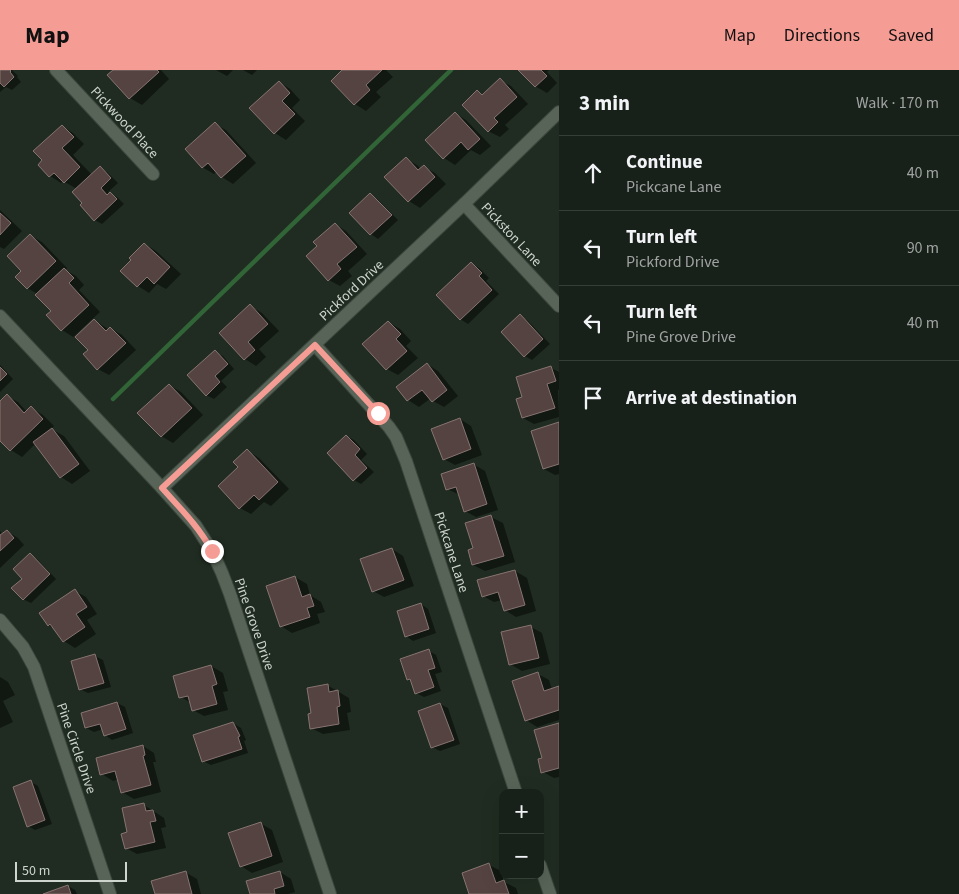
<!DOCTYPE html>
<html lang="en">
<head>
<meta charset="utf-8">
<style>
  body { margin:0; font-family:"Source Sans 3",sans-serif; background:#252e26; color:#f1f3f6 }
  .controls { position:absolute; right:15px; bottom:15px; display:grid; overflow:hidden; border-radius:10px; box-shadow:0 5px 20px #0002 }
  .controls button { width:45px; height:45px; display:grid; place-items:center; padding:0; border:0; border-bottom:1px solid #363e38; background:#182119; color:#f1f3f6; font:25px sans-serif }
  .scale { position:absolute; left:15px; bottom:12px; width:112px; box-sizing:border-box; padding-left:5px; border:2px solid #ced5ce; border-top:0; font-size:14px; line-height:18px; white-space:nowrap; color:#ced5ce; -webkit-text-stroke:4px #202c21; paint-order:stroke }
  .stop { position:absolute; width:15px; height:15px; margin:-11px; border:4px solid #f59c94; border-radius:50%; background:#fff }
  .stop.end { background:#f59c94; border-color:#fff; box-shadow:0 1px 5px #0008 }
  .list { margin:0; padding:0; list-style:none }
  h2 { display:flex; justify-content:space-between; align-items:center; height:65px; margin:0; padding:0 20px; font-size:21px }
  h2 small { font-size:16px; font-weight:400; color:#9fa3a2 }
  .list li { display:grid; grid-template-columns:32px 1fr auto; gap:15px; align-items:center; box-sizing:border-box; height:75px; padding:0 20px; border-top:1px solid #363e38 }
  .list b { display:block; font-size:19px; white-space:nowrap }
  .list p { margin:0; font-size:16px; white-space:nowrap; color:#9fa3a2 }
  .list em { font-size:16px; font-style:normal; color:#9fa3a2 }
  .icon { flex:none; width:28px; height:28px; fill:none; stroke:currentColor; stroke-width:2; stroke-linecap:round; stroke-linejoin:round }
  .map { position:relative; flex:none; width:559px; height:824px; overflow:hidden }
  header { display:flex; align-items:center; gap:30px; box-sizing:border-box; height:70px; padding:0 25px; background:#f59c94; color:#111 }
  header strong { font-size:24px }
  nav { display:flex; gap:28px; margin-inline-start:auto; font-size:18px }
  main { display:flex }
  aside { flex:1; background:#182119 }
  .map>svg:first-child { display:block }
  .shadow { fill:#0007 }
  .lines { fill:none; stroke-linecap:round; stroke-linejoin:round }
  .stream { stroke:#316436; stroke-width:4.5 }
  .building { fill:#554341; stroke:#877471 }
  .street-casing { stroke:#3d463d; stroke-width:14 }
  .street { stroke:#576457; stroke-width:12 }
  .route { stroke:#f59c94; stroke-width:6 }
  .labels { text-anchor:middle; stroke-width:4; stroke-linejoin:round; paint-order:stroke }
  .street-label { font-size:14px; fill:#ced5ce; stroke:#202c21 }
</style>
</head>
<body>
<header>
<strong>Map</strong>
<nav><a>Map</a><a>Directions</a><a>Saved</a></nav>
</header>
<main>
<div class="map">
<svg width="559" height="824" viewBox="0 0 559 824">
  <rect width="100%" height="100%" fill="#202c21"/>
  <g class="shadow">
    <path d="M0 0H12L18 6 17 7 21 12 12 20 6 17 0 22Z"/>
    <path d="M114 0H161L169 9 142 35 130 28 109 5Z"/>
    <path d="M216 0H233L227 6Z"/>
    <path d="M243 0H257L252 5Z"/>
    <path d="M344 0H386L393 7 376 22 381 27 366 41 355 34 332 11Z"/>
    <path d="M520 0H549L547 2 557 13 547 23 535 16Z"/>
    <path d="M500 10 511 16 528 34 505 55 509 59 500 67 488 61 477 22 483 25Z"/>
    <path d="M279 12 290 19 300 30 292 38 305 51 286 70 275 63 251 38Z"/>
    <path d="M455 43 466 50 491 76 480 85 471 80 455 95 444 88 427 70Z"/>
    <path d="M215 54 226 60 256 93 233 114 222 107 217 101 214 104 202 97Z"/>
    <path d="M62 56 73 63 84 74 73 85 92 105 100 98 107 102 118 113 108 122 109 124 110 123 118 128 124 134 102 154 95 150 77 119 63 111 61 113 50 106Z"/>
    <path d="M406 89 417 95 421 99 424 97 435 103 446 114 420 138 409 131 386 107Z"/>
    <path d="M370 124 377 129 398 150 378 169 371 164 350 143Z"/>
    <path d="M0 140 22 161 4 179 0 177Z"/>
    <path d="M335 154 346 161 367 184 348 201 352 206 340 216 329 210 319 176Z"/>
    <path d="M31 166 42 172 67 198 65 200 76 206 84 215 79 220 100 242 73 267 62 260 52 241 38 224 27 218Z"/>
    <path d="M145 174 156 181 181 204 166 219 157 214 149 223 138 216 122 201Z"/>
    <path d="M471 193 479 198 489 208 486 211 499 224 468 254 460 249Z"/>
    <path d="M250 236 262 243 279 261 259 279 266 287 256 296 245 289Z"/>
    <path d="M520 246 527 250 550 274 532 290 525 286Z"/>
    <path d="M94 250 105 257 109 260 110 258 122 265 136 280 109 305 98 299 89 280Z"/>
    <path d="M388 252 400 259 411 271 406 276 418 288 398 305 387 299Z"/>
    <path d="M215 282 223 286 234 299 221 311 227 317 214 329 206 325Z"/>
    <path d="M427 294 438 301 458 326 444 337 433 331 431 328 419 337 408 330 398 317Z"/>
    <path d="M0 295 13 309 0 322Z"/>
    <path d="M551 298 559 302V320H558L559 347 534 354 523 348 524 328Z"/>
    <path d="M169 315 181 322 203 345 173 373 161 366Z"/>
    <path d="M7 326 18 332 27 342 31 338 43 345 54 356 51 359 64 366 90 401 72 414 61 407 36 373 22 387 11 380 0 369V332Z"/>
    <path d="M460 349 471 356 482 385 455 395 444 389Z"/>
    <path d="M559 354V404L555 405 544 399 532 362Z"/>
    <path d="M346 366 354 370 367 384 361 390 374 402 361 414 354 410Z"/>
    <path d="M248 381 259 388 289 419 271 436 264 432 251 444 240 438V397Z"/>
    <path d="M473 394 485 401 498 440 476 447 465 441 460 425 447 419Z"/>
    <path d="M491 447 503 453 515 492 485 501 473 495 474 479Z"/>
    <path d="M0 461 3 464 7 461 18 468 24 475 0 498Z"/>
    <path d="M392 479 403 486 414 516 384 527 373 521Z"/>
    <path d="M30 485 37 489 56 509 31 533 23 529 24 509Z"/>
    <path d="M515 501 527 508 536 541 516 547 505 540 502 530 494 532 483 526Z"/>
    <path d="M295 507 307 514 310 525 321 532 325 542 317 544 320 553 292 563 281 556Z"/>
    <path d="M75 521 86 527 97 544 87 550 96 564 75 578 64 571 55 559 48 555Z"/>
    <path d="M421 534 428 539 436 563 413 571 406 566Z"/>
    <path d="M531 557 542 563 550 594 522 601 510 594Z"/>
    <path d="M429 581 436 585 442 602 435 604 441 621 424 627 416 623 412 612 408 609Z"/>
    <path d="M95 586 103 590 111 617 88 623 80 619Z"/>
    <path d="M211 596 223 603 228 621 223 622 228 640 204 646 193 640 191 633 181 627Z"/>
    <path d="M538 604 549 610 552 620 559 618V650L537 657 526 650Z"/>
    <path d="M0 607 8 612 15 625 3 631 13 652 0 658Z"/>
    <path d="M327 615 349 628 351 642 347 643 350 660 323 664 311 658 312 644Z"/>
    <path d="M117 633 125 637 133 663 112 670 105 665 103 659 94 662 86 658Z"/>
    <path d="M440 634 448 638 460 674 440 681 432 677Z"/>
    <path d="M233 653 241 658 246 670 244 671 248 683 211 695 203 691Z"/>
    <path d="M559 655V707L554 708 543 702V689L536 661Z"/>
    <path d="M143 676 154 683 156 692H153L161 722 134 729 122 722 119 709 113 711 102 704Z"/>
    <path d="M31 712 38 716 52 754 35 760 28 756Z"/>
    <path d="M144 735 164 748 166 757 161 758 166 778 137 784 126 778 129 763Z"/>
    <path d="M260 753 272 760 283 792 252 803 241 796Z"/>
    <path d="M489 795 501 801 504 812 516 818 518 824H470Z"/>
    <path d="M185 802 197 809 201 824H156Z"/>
    <path d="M280 802 291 809 295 822 288 824H251Z"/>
    <path d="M68 816 75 820 77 824H46Z"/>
  </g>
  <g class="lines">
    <path class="stream" d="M113 329 451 0"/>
  </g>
  <g class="building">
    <path d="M0 0H10L11 1 10 2 14 7 4 17 0 13Z"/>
    <path d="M113 0H157L159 2 129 29 107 5Z"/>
    <path d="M342 0H382L366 15 370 20 354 35 331 11Z"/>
    <path d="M518 0H541L547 6 535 17Z"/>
    <path d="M500 8 517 27 494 48 498 52 488 62 462 35 477 20 482 25Z"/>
    <path d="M279 11 290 23 282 31 295 44 274 64 249 38Z"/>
    <path d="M455 42 480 69 468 80 461 72 443 89 425 70Z"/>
    <path d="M215 52 246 86 221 108 208 93 202 98 185 79Z"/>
    <path d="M62 55 74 67 62 78 80 97 64 113 54 103 49 107 38 95 42 90 33 81Z"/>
    <path d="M406 87 418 100 424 95 435 107 408 132 384 107Z"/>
    <path d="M100 96 111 108 101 118 107 125 110 122 117 129 94 151 80 135 82 133 72 122Z"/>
    <path d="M370 123 392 145 370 165 349 143Z"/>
    <path d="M0 143 11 153 0 165Z"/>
    <path d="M335 153 357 177 337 194 341 199 328 211 306 186 317 176 313 172Z"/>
    <path d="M30 164 56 191 27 219 15 207 21 201 7 186Z"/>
    <path d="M144 173 170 197 154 214 147 207 137 217 120 201 131 190 129 188Z"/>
    <path d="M471 192 482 203 479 206 492 220 460 250 436 225Z"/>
    <path d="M64 198 74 208 69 213 89 235 61 261 46 245 51 241 35 225Z"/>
    <path d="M250 234 268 254 248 272 255 280 244 290 219 263Z"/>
    <path d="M520 244 543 269 524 287 501 262Z"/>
    <path d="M94 249 106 261 110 257 126 273 97 300 83 284 88 280 75 267Z"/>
    <path d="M388 251 401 264 396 269 407 281 386 300 362 274Z"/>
    <path d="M215 280 228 294 215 306 220 312 206 326 187 305Z"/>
    <path d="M427 293 447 320 432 332 422 320 407 331 396 317Z"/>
    <path d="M551 296 556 311 547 314 555 338 522 348 516 329 522 327 516 307Z"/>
    <path d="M0 297 7 304 0 311Z"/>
    <path d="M169 314 192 338 161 367 137 343Z"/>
    <path d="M7 324 24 343 31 336 43 349 10 381 0 371V331Z"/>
    <path d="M460 348 471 379 443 390 431 359Z"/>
    <path d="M559 352V394L543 399 531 361Z"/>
    <path d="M52 358 79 394 60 408 33 372Z"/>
    <path d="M346 365 360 379 355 385 367 398 353 411 327 383Z"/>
    <path d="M247 379 278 412 259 430 254 425 239 439 218 416 238 397 233 392Z"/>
    <path d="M474 393 487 434 464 442 456 417 446 420 441 404Z"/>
    <path d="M491 445 504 486 472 495 468 480 473 478 465 453Z"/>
    <path d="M7 460 14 468 0 481V465Z"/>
    <path d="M392 478 404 510 372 522 360 489Z"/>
    <path d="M30 483 50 504 23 530 11 518 22 509 13 499Z"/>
    <path d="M515 500 525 535 504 541 498 522 482 527 477 510Z"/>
    <path d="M295 506 302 527 310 524 314 536 307 538 310 547 280 557 266 516Z"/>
    <path d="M75 519 87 537 76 544 85 557 63 572 50 554 48 556 39 543Z"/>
    <path d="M421 533 429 559 405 567 397 541Z"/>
    <path d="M531 555 539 588 509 595 501 562Z"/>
    <path d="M429 579 435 598 428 600 434 617 415 624 410 609 407 610 400 589Z"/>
    <path d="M95 584 104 613 79 620 71 591Z"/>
    <path d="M211 595 217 614 212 616 217 634 192 641 188 626 179 628 173 606Z"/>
    <path d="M538 602 544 621 559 616V640L525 651 512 611Z"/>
    <path d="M328 614 329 622 338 620 340 636 337 637 339 654 310 659 308 644 311 643 307 618Z"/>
    <path d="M117 632 126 659 104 666 100 654 85 658 81 643Z"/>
    <path d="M440 633 454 670 431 678 418 641Z"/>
    <path d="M233 652 240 666 238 667 242 679 202 692 193 665Z"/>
    <path d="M559 653V698L541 703 538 689 542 688 534 660Z"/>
    <path d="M143 675 145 685 143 686 151 715 121 723 115 701 100 705 96 688Z"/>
    <path d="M31 710 45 750 27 757 13 717Z"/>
    <path d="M144 733 146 741 153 740 156 751 150 752 155 772 125 779 121 764 127 762 122 738Z"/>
    <path d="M261 752 272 786 240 797 228 763Z"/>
    <path d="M489 793 496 813 504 810 509 824H469L462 803Z"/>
    <path d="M186 801 192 824H155L151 811Z"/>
    <path d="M280 801 284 816 274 819 275 824H250L246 811Z"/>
    <path d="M68 815 71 824H43Z"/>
  </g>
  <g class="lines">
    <g class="street-casing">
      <g id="street">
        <path d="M56 0 153 104"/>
        <path d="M464 134 559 236"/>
        <path d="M0 246 162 418 196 456 212 481 222 503 230 524 330 824"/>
        <path d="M315 275 389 357 396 367 406 391 516 723"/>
        <path d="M162 418 464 134 559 42"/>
        <path d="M0 550 23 577 34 597 110 824"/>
        <path d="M540 795 550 824"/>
      </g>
    </g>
    <use href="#street" class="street"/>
  </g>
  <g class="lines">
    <path class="route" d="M212 481C199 457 180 438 162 418L315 275 378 343"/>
  </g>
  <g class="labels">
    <g class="street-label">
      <text transform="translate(125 52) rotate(47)" y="5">Pickwood Place</text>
      <text transform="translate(512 164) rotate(47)" y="5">Pickston Lane</text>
      <text transform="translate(351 220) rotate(-43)" y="5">Pickford Drive</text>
      <text transform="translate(452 482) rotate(72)" y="5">Pickcane Lane</text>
      <text transform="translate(255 554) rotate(71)" y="5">Pine Grove Drive</text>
      <text transform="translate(77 678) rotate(71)" y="5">Pine Circle Drive</text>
    </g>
  </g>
</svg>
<div class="controls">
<button>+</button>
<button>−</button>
</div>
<div class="scale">50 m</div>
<div class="stop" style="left:378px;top:343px"></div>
<div class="stop end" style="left:212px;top:481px"></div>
</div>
<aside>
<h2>3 min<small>Walk · 170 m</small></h2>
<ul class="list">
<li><svg class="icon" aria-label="ahead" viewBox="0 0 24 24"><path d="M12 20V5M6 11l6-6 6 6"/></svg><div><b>Continue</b><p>Pickcane Lane</p></div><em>40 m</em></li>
<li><svg class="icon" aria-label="left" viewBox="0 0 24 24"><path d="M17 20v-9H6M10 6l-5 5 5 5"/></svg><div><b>Turn left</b><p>Pickford Drive</p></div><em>90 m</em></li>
<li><svg class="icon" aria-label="left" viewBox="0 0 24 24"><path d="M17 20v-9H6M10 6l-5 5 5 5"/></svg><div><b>Turn left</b><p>Pine Grove Drive</p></div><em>40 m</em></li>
<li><svg class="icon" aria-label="arrive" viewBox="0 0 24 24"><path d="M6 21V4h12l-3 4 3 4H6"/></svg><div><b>Arrive at destination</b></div></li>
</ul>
</aside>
</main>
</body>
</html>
